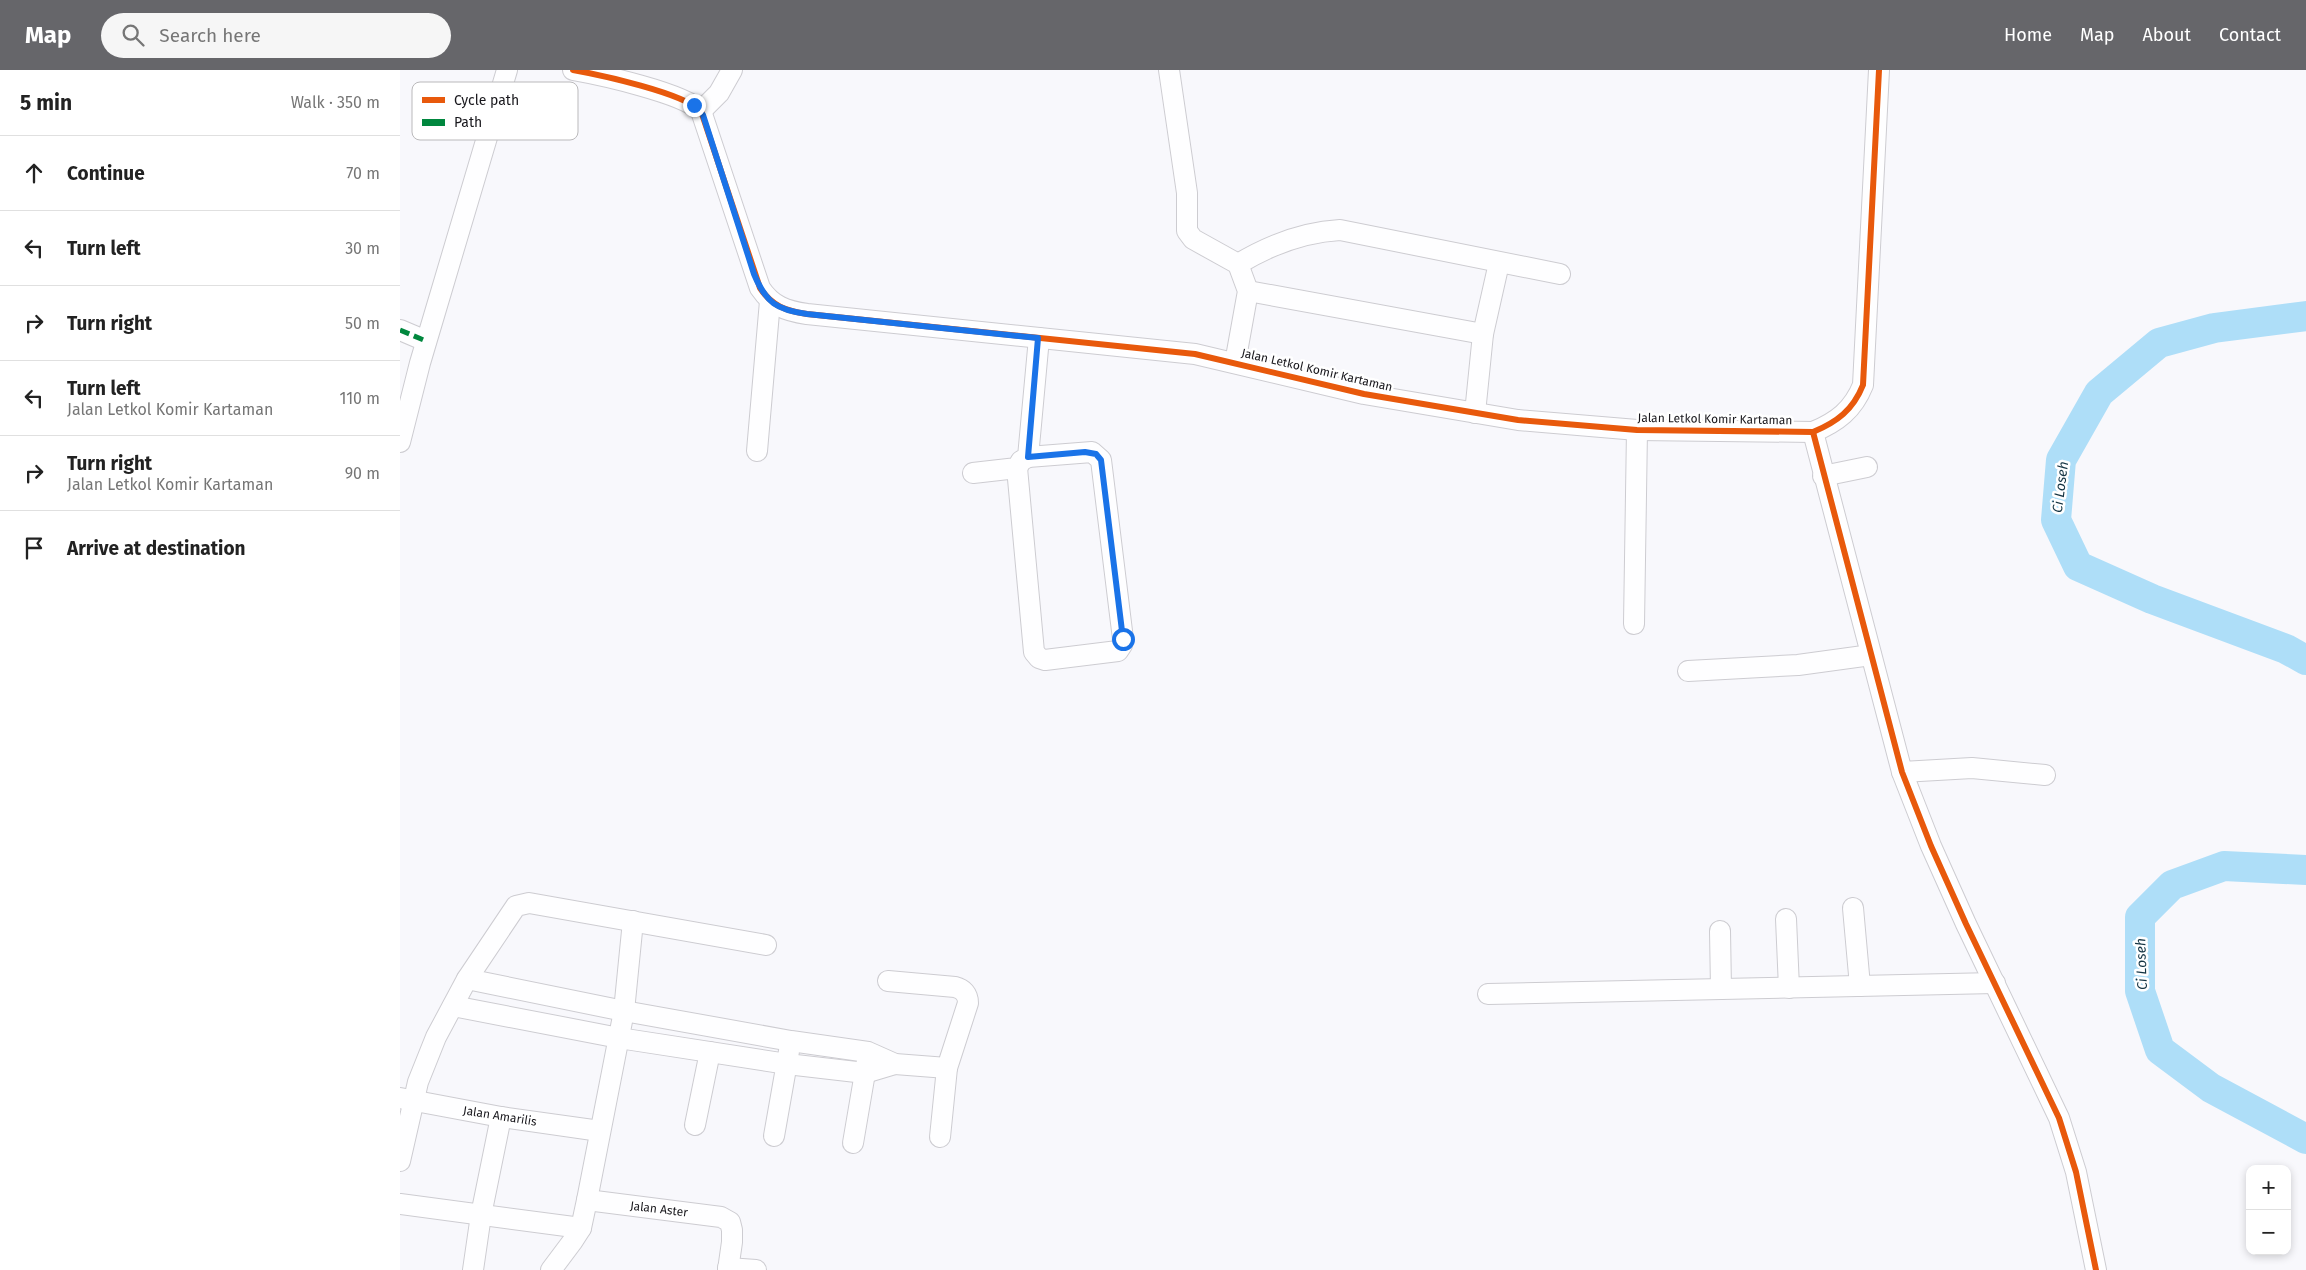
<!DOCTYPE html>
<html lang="en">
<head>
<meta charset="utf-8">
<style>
  body { margin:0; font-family:"Fira Sans",sans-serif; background:#f6f6f6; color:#222 }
  .controls { position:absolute; right:15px; bottom:15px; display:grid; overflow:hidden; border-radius:10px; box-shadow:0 2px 8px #0003 }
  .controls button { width:45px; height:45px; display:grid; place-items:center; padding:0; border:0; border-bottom:1px solid #e0e0e0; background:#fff; color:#222; font:25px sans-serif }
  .stop { position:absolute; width:15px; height:15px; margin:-11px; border:4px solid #1a73e8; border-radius:50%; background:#fff }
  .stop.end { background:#1a73e8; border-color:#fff; box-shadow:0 1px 5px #0008 }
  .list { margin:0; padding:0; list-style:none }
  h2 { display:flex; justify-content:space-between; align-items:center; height:65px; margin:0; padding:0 20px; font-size:21px }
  h2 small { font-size:16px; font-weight:400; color:#767676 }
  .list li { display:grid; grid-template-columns:32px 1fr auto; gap:15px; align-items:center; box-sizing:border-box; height:75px; padding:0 20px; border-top:1px solid #e0e0e0 }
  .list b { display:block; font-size:19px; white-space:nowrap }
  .list p { margin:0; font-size:16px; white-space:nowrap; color:#767676 }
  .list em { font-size:16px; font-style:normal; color:#767676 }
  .icon { flex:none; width:28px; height:28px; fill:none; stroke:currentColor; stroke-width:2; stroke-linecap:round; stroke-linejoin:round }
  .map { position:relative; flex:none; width:1906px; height:1200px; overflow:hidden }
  header { display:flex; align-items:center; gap:30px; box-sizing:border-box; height:70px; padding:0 25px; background:#66666a; color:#fff }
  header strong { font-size:24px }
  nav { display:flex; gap:28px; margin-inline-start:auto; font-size:18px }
  .search { width:350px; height:45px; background:#f6f6f6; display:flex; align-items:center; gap:12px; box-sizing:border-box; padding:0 18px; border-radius:28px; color:#767676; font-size:19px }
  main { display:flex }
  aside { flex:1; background:#fff }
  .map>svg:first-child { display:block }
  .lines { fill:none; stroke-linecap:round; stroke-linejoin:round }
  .river { stroke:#aedef8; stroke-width:30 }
  .street-casing { stroke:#cdccd1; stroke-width:22 }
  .street { stroke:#fefeff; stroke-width:20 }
  .quiet { stroke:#00873e; stroke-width:5; stroke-dasharray:10 5; stroke-linecap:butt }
  .cycleway-casing { stroke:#fff; stroke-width:9 }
  .cycleway { stroke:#e8590c; stroke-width:6 }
  .route { stroke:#1a73e8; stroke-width:6 }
  .labels { text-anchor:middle; stroke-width:5; stroke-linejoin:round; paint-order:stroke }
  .street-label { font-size:12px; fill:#18171c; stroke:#fff }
  .water-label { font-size:14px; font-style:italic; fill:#143443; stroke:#fff }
  .key { fill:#fff; stroke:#bab9bb; stroke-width:1 }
  .key-label { font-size:14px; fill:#18171c }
</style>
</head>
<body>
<header>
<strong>Map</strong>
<div class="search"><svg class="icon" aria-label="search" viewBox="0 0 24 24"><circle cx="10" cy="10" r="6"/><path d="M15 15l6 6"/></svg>Search here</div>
<nav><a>Home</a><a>Map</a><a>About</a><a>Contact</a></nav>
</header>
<main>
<aside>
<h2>5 min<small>Walk · 350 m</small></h2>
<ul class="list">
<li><svg class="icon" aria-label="ahead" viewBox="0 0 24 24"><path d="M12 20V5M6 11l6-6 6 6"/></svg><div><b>Continue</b></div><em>70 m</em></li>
<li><svg class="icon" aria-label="left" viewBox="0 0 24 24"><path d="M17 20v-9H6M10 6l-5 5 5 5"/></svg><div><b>Turn left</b></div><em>30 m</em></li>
<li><svg class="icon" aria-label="right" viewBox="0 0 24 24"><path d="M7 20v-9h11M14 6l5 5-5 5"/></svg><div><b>Turn right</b></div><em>50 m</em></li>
<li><svg class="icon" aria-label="left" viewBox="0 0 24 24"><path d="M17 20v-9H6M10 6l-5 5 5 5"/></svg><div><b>Turn left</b><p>Jalan Letkol Komir Kartaman</p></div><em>110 m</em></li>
<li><svg class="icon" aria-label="right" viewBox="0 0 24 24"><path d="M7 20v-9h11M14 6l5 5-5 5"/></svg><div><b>Turn right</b><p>Jalan Letkol Komir Kartaman</p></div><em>90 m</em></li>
<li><svg class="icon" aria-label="arrive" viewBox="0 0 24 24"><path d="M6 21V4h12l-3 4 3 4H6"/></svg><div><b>Arrive at destination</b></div></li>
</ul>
</aside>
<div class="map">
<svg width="1906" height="1200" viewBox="0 0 1906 1200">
  <rect width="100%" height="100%" fill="#f8f8fc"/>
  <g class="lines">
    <g class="river">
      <path d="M1906 246 1814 258 1759 273 1699 323 1661 390 1656 450 1678 496 1752 529 1886 579 1906 590"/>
      <path d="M1906 800 1824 796 1772 815 1740 847V921L1760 980 1811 1018 1906 1069"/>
    </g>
    <g class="street-casing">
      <g id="street">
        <path d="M173 0C201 5 283 23 301 41L360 218C372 236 386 241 407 244L795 284 964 324 1118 350 1237 360 1413 362C1437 352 1453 340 1463 315L1479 0"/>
        <path d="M769 0 787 123V161L793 169 838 194 848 221 835 293"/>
        <path d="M301 41 319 23 332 0"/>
        <path d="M838 194C868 176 904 162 940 160L1160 204"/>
        <path d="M848 221 1083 264"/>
        <path d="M0 260 26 271"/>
        <path d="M1075 343 1083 264 1099 193"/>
        <path d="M1413 362 1502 702 1531 776 1566 854 1659 1048 1676 1102 1696 1200"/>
        <path d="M0 372 20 293 107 0"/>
        <path d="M357 381 370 231"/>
        <path d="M617 398 634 582 639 588 645 590 718 581 722 575 723 569 701 390 692 382 628 387"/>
        <path d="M573 403 617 398 621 391 628 387 639 268"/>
        <path d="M1423 406 1467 397"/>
        <path d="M1234 554 1237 360"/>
        <path d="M1288 601 1398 595 1471 585"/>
        <path d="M1502 702 1572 698 1645 705"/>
        <path d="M1453 838 1460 916"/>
        <path d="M1386 849 1389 918"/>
        <path d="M1320 861 1321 919"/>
        <path d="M67 909 224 941 391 971 468 982 495 994 547 998 568 933C568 924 563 919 555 917L488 911"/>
        <path d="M1088 924 1595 913"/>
        <path d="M53 936 219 968 387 994 465 1003 495 994"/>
        <path d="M0 1028 101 1047 200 1061"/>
        <path d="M295 1055 310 982"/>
        <path d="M374 1066 389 981"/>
        <path d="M540 1067 547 998"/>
        <path d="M453 1073 467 991"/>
        <path d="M0 1091 18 1012 36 967 67 909 116 836 129 833 366 875"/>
        <path d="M187 1130 321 1147 330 1152 332 1160V1172L328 1200"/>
        <path d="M0 1134 181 1158"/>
        <path d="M328 1198 356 1200"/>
        <path d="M73 1200 81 1145 101 1047"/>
        <path d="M151 1200 172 1172 181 1158 187 1130 224 941 233 851"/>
      </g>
    </g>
    <use href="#street" class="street"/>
    <path class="quiet" d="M0 260 26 271"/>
    <g class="cycleway-casing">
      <g id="cycleway">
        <path d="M173 0C201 5 283 23 301 41L360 218C372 236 386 241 407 244L795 284 964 324 1118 350 1237 360 1413 362C1437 352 1453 340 1463 315L1479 0"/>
        <path d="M1413 362 1502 702 1531 776 1566 854 1659 1048 1676 1102 1696 1200"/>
      </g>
    </g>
    <use href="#cycleway" class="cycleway"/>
  </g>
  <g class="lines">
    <path class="route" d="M294 35 303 45 354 204C366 233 377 240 407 244L638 268 628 387 685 382 696 384 701 390 723 569"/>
  </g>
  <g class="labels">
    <g class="street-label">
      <text transform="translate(917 300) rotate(13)" y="4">Jalan Letkol Komir Kartaman</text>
      <text transform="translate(1315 349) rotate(1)" y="4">Jalan Letkol Komir Kartaman</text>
      <text transform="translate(100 1046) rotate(9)" y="4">Jalan Amarilis</text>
      <text transform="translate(259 1139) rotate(7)" y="4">Jalan Aster</text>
    </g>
    <g class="water-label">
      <text transform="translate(1660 417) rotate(-83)" y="5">Ci Loseh</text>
      <text transform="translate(1741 894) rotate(-92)" y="5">Ci Loseh</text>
    </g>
  </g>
  <rect x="12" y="12" width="166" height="58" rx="8" class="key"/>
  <rect x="22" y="27" width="23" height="6" fill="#e8590c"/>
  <rect x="22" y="49" width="23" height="7" fill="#00873e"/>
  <g class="key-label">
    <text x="54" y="35">Cycle path</text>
    <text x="54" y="57">Path</text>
  </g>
</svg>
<div class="controls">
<button>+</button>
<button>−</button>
</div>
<div class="stop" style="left:723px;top:569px"></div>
<div class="stop end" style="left:294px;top:35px"></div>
</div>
</main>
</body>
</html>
